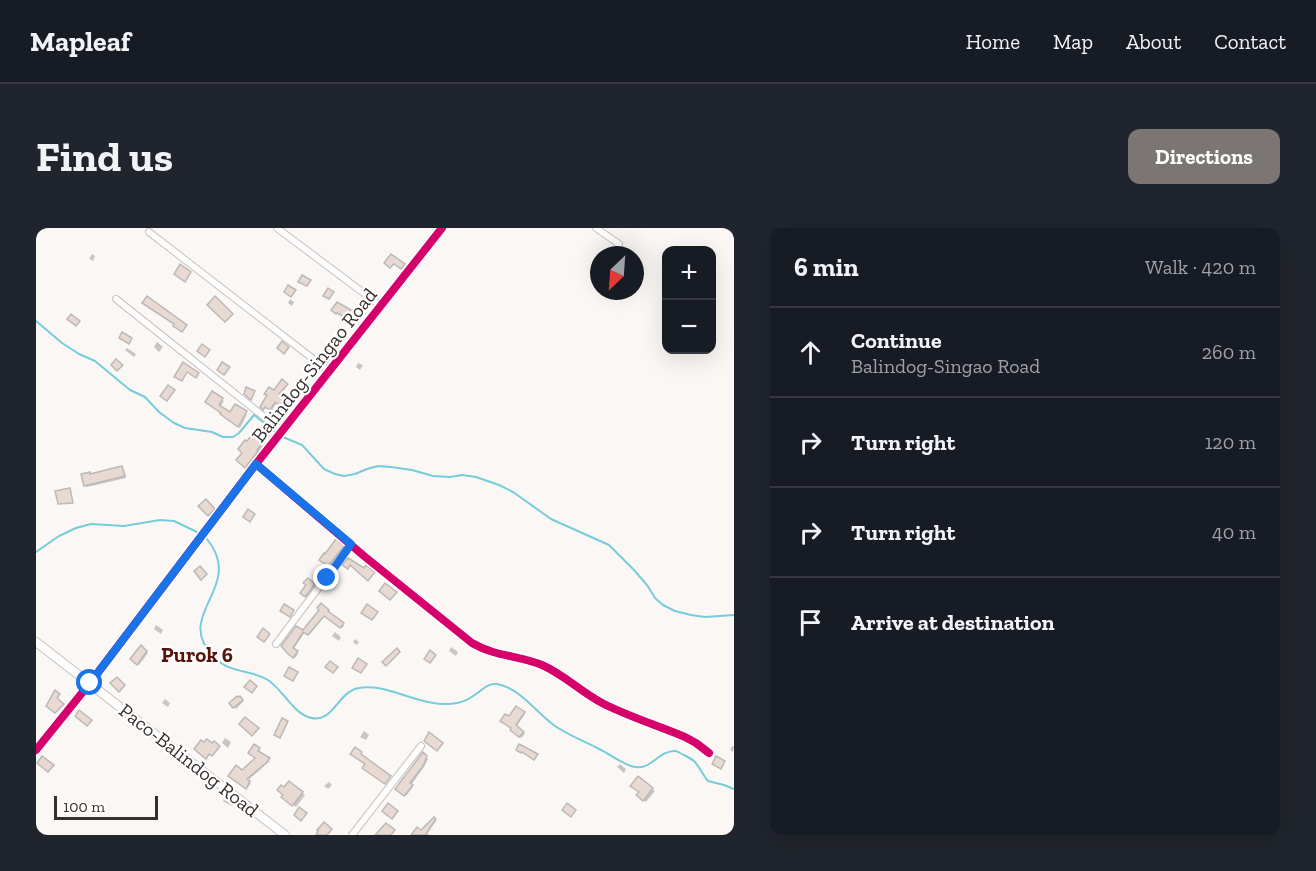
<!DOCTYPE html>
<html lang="en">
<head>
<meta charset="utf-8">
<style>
  body { margin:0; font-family:"Zilla Slab",serif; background:#20242c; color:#f1f3f6 }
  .controls { position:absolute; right:18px; top:18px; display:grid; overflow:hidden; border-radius:12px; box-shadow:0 6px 24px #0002 }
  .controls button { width:54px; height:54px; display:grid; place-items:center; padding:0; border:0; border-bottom:2px solid #363941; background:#171b24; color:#f1f3f6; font:30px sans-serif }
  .compass { position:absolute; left:554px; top:18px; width:54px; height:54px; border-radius:50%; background:#171b24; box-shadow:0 6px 24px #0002; rotate:205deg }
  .scale { position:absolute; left:18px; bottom:15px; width:104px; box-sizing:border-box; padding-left:6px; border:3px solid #36302d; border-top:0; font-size:16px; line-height:21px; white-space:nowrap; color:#36302d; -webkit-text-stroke:4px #fff; paint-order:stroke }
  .stop { position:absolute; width:18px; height:18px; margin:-14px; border:4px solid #1a73e8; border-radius:50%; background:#fff }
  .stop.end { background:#1a73e8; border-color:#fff; box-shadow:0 2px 6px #0008 }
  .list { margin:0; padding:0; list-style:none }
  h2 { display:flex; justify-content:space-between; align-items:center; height:78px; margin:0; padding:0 24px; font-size:26px }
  h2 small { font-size:20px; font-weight:400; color:#9ea1a6 }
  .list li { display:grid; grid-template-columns:39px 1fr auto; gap:18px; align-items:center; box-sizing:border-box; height:90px; padding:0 24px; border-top:2px solid #363941 }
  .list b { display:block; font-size:22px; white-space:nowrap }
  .list p { margin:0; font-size:20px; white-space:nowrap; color:#9ea1a6 }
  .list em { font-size:20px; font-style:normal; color:#9ea1a6 }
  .icon { flex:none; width:33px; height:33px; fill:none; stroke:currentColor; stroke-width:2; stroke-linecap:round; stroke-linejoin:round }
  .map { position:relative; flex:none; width:698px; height:607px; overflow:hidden; border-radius:12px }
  header { display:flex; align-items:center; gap:36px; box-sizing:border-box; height:84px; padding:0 30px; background:#171b24; border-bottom:2px solid #363941 }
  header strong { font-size:28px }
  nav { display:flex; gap:33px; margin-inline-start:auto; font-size:21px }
  .intro { display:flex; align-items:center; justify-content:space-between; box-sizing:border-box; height:144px; padding:0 36px }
  h1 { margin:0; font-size:42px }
  .button { padding:15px 27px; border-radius:12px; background:#7b7673; color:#fff; font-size:21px; font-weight:700 }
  main { display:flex; gap:36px; padding:0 36px }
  aside { flex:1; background:#171b24; border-radius:12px; box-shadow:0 6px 24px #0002 }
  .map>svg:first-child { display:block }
  .shadow { fill:#0003 }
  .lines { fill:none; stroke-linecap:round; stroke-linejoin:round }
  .stream { stroke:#77ccdc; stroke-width:2 }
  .building { fill:#e8dad3; stroke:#bcb8b5; stroke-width:1.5 }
  .minor-casing { stroke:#c7c3c0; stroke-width:8 }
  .tertiary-casing { stroke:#c7c3c0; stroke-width:10 }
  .minor { stroke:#fefefe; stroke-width:6 }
  .tertiary { stroke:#fefefe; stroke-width:8 }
  .cycleway-casing { stroke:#fff; stroke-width:11 }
  .cycleway { stroke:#d6006c; stroke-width:8 }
  .route { stroke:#1a73e8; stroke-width:8 }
  .labels { text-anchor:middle; stroke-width:4.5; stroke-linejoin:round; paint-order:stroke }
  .street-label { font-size:20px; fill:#36302d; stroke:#fff }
  .neighbourhood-label { font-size:21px; font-weight:bold; fill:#57140a; stroke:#fff }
</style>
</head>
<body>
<header>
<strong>Mapleaf</strong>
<nav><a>Home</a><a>Map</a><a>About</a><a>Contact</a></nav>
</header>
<div class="intro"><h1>Find us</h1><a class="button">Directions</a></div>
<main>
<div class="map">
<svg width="698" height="607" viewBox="0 0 698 607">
  <rect width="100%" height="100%" fill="#fbf7f5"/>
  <g class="shadow">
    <path d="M56 26 59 28 57 33 53 31Z"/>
    <path d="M254 71 258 74 256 78 252 75Z"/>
    <path d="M121 114 127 119 123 124 118 119Z"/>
    <path d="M91 120 100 126 98 129 89 122Z"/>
    <path d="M322 135 327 137 324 142 320 139Z"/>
    <path d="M246 153 251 158 243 168 254 176 250 181 241 174 236 182 231 179 229 181 226 178Z"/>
    <path d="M186 172 188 173 184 179 194 186 210 185 211 186 204 200 188 188 187 185 173 176Z"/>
    <path d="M230 204 234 208 222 225 223 226 212 240 202 232 226 210Z"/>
    <path d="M86 240 88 242 90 250 51 259 49 257Z"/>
    <path d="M300 313 308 320 294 338 285 332Z"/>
    <path d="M272 352 279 358 271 369 266 365 272 357Z"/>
    <path d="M285 377 293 384 292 385 308 398 306 400 289 388 273 407 269 404 257 422 262 426 259 430 253 425 267 404 285 382Z"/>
    <path d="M120 397 127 402 125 406 118 401Z"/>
    <path d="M299 404 305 409 303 413 296 408Z"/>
    <path d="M319 411 323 414 321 417 317 414Z"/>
    <path d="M105 419 112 425 103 437 96 431Z"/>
    <path d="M415 419 422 424 420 428 413 423Z"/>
    <path d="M204 470 207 474 200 481 195 475Z"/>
    <path d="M129 471 134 475 132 479 126 475Z"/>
    <path d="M480 480 489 486 480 499 489 506 485 510 476 502 473 490Z"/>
    <path d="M328 503 333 507 330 512 324 509Z"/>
    <path d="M189 510 195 514 192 520 186 515Z"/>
    <path d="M219 518 224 522 222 525 234 533 211 553 215 555 211 561 194 548 206 544 221 530Z"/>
    <path d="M696 518 698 519 697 524 694 522Z"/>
    <path d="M387 527 392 531 388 539 375 557 377 559 370 568 361 561Z"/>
    <path d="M584 536 590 541 588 545 581 539Z"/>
    <path d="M602 550 619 563 610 574 604 570Z"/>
    <path d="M293 554 296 557 292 561 288 558Z"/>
    <path d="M254 555 269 567 260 579 247 569 249 562Z"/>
    <path d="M188 570 196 575 197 577 196 578 188 574 187 573Z"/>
    <path d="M398 591 400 593 390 607 385 604Z"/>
  </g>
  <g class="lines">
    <g class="stream">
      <path d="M0 93 26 115 43 126 59 133 94 162 109 169 123 184 138 195 149 200 176 204 187 209H197L203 205 218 187 240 204"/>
      <path d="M247 209 266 217 288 241 299 246 308 248 319 246 331 241 342 238 355 239 376 242 397 248 414 249 426 247 440 249 463 257 477 264 515 291 573 317 598 342 611 357 619 370 627 377 639 383 655 387 669 389 698 387"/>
      <path d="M171 311C211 361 134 386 179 430 195 446 214 441 232 452 246 461 256 483 272 489 298 498 300 464 323 460 351 454 388 482 421 475 426 474 433 471 437 468 447 462 452 453 465 457 486 463 501 485 519 498 532 507 548 513 563 521 574 526 583 534 595 538 615 545 621 522 640 523 643 524 645 526 648 527 652 529 656 531 659 534 664 540 667 547 672 553L688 557 698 561"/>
      <path d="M0 324 23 308 40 300 55 296 88 298 124 292 138 293 161 304"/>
    </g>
  </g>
  <g class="building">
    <path d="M355 26 369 36 365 41 358 36 354 40 348 35Z"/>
    <path d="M144 36 155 44 149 54 138 46Z"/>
    <path d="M266 47 275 52 271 58 262 54Z"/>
    <path d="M252 57 260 62 255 69 248 64Z"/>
    <path d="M292 60 298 64 293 71 287 68Z"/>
    <path d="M111 68 151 97 146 104 137 98 138 96 106 75Z"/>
    <path d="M179 68 197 86 189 94 171 77Z"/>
    <path d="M301 74 315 82 310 90 301 85 300 86 295 82Z"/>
    <path d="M35 86 44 93 40 98 31 91Z"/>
    <path d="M86 104 96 110 93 116 83 110Z"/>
    <path d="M246 113 253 119 248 126 241 120Z"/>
    <path d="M166 116 174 122 169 129 161 123Z"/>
    <path d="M80 131 87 137 81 143 75 137Z"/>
    <path d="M147 134 163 145 160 150 151 144 146 153 138 149Z"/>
    <path d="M186 134 194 139 188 147 181 142Z"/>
    <path d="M246 151 252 156 243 166 254 174 249 181 239 174 234 182 229 179 227 182 224 179 231 167 228 166 233 159 238 162Z"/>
    <path d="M132 157 139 162 131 173 124 168Z"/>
    <path d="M210 159 219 163 215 172 208 166Z"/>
    <path d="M176 163 187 170 183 177 194 184 199 176 211 183 202 199 184 186 185 185 169 174Z"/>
    <path d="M229 202 234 205 221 222 222 223 209 240 200 232 206 225 202 221 209 212 211 213 219 203 225 208Z"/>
    <path d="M86 238 89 248 48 258 45 246 54 244V246Z"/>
    <path d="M34 260 37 275 22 276 19 263Z"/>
    <path d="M170 271 179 281 172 288 162 278Z"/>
    <path d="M212 281 219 286 214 294 207 289Z"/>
    <path d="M300 311 308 318 292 338 283 332 288 325 289 326Z"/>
    <path d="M312 330 328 340 330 337 339 344 332 353 314 337 312 341 306 337Z"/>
    <path d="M164 338 171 346 165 352 158 343Z"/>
    <path d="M272 350 279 356 269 369 264 365 270 357 267 355Z"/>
    <path d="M349 355 361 364 354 372 343 363Z"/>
    <path d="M285 375 293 382 292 383 308 395 304 400 288 388 272 407 267 404 257 420 262 423 257 430 252 426 245 418 260 398 267 402 283 382 281 380Z"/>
    <path d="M248 376 258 382 254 389 244 383Z"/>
    <path d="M331 376 342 384 336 392 325 385Z"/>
    <path d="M227 400 234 406 228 414 221 409Z"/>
    <path d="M105 417 111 423 101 437 94 431Z"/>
    <path d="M361 420 364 424 350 438 346 434Z"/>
    <path d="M394 422 400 427 394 435 388 431Z"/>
    <path d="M322 430 331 436 325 445 316 440Z"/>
    <path d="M294 433 302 439 297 445 289 439Z"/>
    <path d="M253 439 262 444 257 453 248 448Z"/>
    <path d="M81 449 89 457 83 464 74 455Z"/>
    <path d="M214 452 221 458 216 465 208 459Z"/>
    <path d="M19 462 24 466 21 470 28 476 19 485 10 478Z"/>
    <path d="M201 468 202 469 204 468 207 472 197 480 193 475Z"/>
    <path d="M480 478 489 484 480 497 488 504 483 509 474 502 475 500 464 493 469 486 473 488Z"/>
    <path d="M43 482 56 492 51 498 39 488Z"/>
    <path d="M209 489 223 500 216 508 203 496Z"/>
    <path d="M246 490 252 493 244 510 238 507Z"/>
    <path d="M393 504 407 515 401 523 388 513Z"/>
    <path d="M171 511 176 515 178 513 184 518 176 528 173 526 170 531 158 521 165 512 168 514Z"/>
    <path d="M218 516 224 520 222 523 234 530 230 535 211 551 214 553 210 561 192 548 200 537 206 542 219 530 212 525Z"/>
    <path d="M483 516 502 526 498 532 486 524 485 525 480 522Z"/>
    <path d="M319 519 326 524 325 526 355 548 349 556 326 540 329 536 314 526Z"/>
    <path d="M387 524 391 528 387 538 374 555 377 557 368 568 359 561Z"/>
    <path d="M6 528 18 537 12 544 1 535Z"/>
    <path d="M680 528 689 533 685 541 676 536Z"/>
    <path d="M602 548 617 560 607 573 600 567 603 564 594 558Z"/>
    <path d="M253 553 267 564 256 578 245 569 247 567 241 562 245 557 248 559Z"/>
    <path d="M352 575 362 583 356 591 346 583Z"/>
    <path d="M531 575 540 582 535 589 526 582Z"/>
    <path d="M263 579 271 585 265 593 258 587Z"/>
    <path d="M398 589 400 591 390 606 392 607H375L381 599 385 602Z"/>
    <path d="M288 594 296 601 291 607H280L282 603 281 602Z"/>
    <path d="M350 595 359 602 355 607H339Z"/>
  </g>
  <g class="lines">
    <g class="minor-casing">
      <g id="minor">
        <path d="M241 0 345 78"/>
        <path d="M560 0 583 16"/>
        <path d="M113 4 294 144"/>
        <path d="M80 71 246 203"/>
        <path d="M220 236 328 328 436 415C460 429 482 427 506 437 529 447 546 465 568 476 594 489 623 498 649 509L660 515 673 525"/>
        <path d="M240 416 315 317"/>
        <path d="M316 607 385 518"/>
      </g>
    </g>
    <g class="tertiary-casing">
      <g id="tertiary">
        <path d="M0 414 249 607"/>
        <path d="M0 522 54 455 220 236 406 0"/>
      </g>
    </g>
    <use href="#minor" class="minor"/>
    <use href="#tertiary" class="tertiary"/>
    <g class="cycleway-casing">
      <g id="cycleway">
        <path d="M220 236 328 328 436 415C460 429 482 427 506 437 529 447 546 465 568 476 594 489 623 498 649 509L660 515 673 525"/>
        <path d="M0 522 54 455 220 236 406 0"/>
      </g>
    </g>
    <use href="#cycleway" class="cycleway"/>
  </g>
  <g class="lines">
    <path class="route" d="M54 455 220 236 315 316 291 350"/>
  </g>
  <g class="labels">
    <g class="street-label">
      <text transform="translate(278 137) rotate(-52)" y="7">Balindog-Singao Road</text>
      <text transform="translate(153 532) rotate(38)" y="7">Paco-Balindog Road</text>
    </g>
    <g class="neighbourhood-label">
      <text x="161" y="434">Purok 6</text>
    </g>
  </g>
</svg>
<div class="controls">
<button>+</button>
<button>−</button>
</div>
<svg class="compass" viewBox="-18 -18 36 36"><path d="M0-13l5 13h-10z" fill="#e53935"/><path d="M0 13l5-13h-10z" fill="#9ea1a6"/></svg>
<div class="scale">100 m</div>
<div class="stop" style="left:54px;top:455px"></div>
<div class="stop end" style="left:291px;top:350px"></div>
</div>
<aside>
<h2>6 min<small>Walk · 420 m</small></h2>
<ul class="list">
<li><svg class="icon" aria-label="ahead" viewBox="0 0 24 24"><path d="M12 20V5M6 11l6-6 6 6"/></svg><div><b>Continue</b><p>Balindog-Singao Road</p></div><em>260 m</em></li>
<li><svg class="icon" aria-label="right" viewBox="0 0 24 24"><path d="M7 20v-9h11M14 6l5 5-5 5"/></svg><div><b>Turn right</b></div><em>120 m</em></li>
<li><svg class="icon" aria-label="right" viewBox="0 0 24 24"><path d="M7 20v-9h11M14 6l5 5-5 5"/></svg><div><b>Turn right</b></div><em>40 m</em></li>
<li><svg class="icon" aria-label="arrive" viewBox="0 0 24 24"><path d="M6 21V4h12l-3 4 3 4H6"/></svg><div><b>Arrive at destination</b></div></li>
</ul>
</aside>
</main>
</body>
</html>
